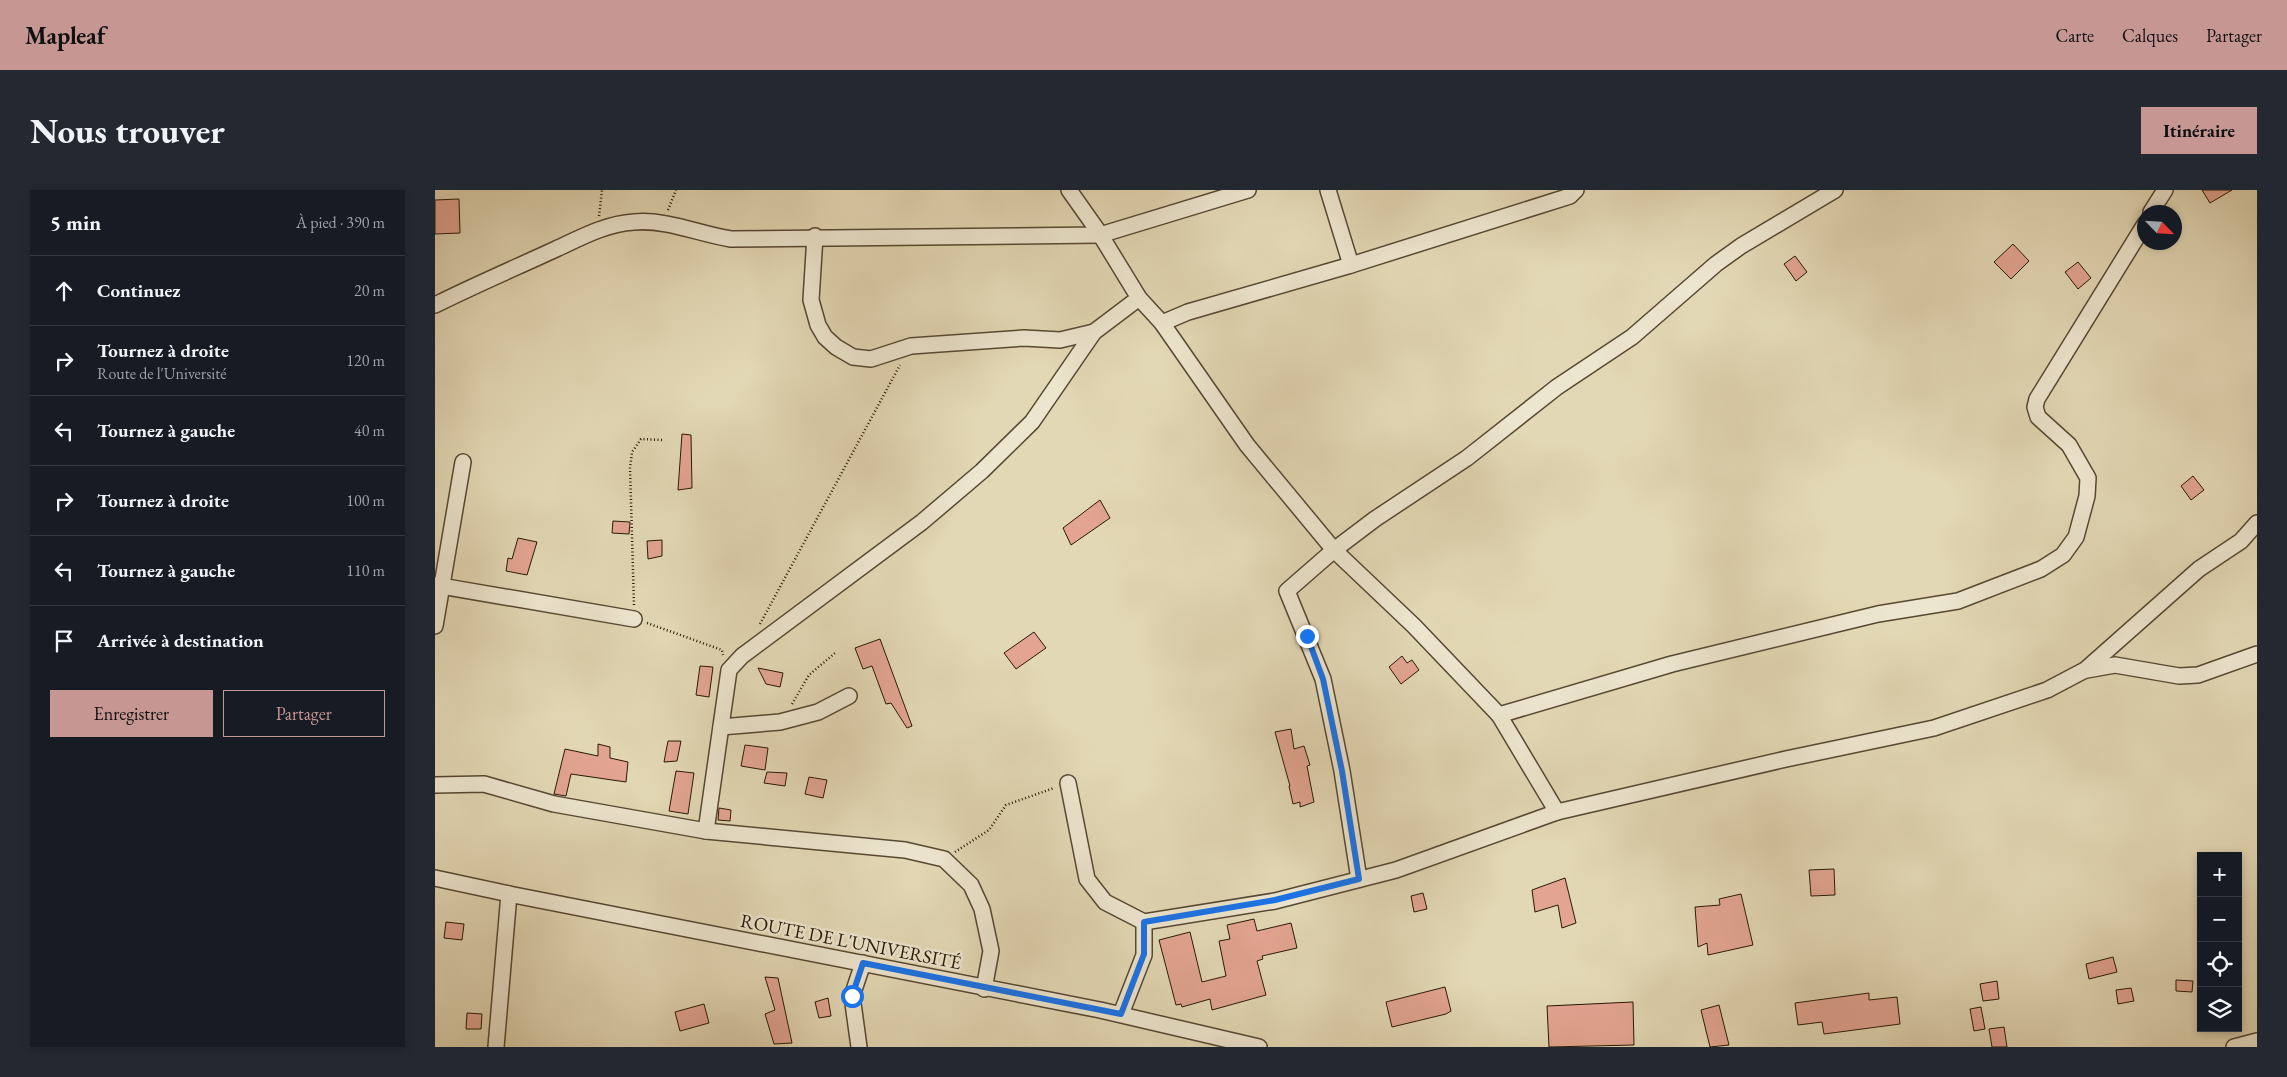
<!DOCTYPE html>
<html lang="fr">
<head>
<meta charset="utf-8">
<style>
  body { margin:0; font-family:"EB Garamond",serif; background:#242831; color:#f1f3f6 }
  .controls { position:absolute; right:15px; bottom:15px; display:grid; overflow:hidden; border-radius:0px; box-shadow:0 2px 8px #0003 }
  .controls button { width:45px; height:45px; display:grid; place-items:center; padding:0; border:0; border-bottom:1px solid #363941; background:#171b24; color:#f1f3f6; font:25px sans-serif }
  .compass { position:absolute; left:1702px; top:15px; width:45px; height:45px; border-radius:50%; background:#171b24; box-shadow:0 2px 8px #0003; rotate:115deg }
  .stop { position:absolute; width:15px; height:15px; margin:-11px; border:4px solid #1a73e8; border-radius:50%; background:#fff }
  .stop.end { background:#1a73e8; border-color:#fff; box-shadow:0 1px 5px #0008 }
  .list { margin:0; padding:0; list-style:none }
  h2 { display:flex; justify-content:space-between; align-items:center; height:65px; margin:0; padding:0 20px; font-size:21px }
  h2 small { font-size:16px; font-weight:400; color:#9ea1a6 }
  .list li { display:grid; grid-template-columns:32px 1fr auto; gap:15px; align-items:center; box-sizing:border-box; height:70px; padding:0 20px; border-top:1px solid #363941 }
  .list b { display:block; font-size:19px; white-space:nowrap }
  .list p { margin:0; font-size:16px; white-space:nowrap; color:#9ea1a6 }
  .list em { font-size:16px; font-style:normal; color:#9ea1a6 }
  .actions { display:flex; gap:10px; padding:15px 20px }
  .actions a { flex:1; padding:11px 0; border:1px solid #c59692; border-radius:0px; text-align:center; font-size:18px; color:#c59692 }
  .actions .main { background:#c59692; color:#111 }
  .icon { flex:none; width:28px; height:28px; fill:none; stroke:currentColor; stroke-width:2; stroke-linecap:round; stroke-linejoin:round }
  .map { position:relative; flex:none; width:1822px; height:857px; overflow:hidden; border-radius:0px }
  header { display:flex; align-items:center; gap:30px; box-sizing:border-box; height:70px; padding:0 25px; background:#c59692; color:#111 }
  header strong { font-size:24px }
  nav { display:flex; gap:28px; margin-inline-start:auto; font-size:18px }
  .intro { display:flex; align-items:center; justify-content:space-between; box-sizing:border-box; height:120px; padding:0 30px }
  h1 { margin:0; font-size:35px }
  .button { padding:12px 22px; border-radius:0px; background:#c59692; color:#111; font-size:18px; font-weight:700 }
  main { display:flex; gap:30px; padding:0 30px }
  aside { flex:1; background:#171b24; border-radius:0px; box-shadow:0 2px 8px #0003 }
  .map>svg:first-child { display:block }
  .building { fill:#e3a592; stroke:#281807 }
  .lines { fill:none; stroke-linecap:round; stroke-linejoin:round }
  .minor-casing { stroke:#574832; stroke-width:18 }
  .path { stroke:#281807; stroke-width:2.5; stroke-dasharray:1 2.5; stroke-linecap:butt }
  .minor { stroke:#ede6cf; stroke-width:15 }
  .route { stroke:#1a73e8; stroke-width:6 }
  .labels { text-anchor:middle; stroke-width:5; stroke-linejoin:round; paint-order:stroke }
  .street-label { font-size:19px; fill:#281807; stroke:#ede6cf }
</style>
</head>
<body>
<header>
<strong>Mapleaf</strong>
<nav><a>Carte</a><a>Calques</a><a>Partager</a></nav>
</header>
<div class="intro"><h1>Nous trouver</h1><a class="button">Itinéraire</a></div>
<main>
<aside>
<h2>5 min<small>À pied · 390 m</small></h2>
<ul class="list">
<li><svg class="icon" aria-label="ahead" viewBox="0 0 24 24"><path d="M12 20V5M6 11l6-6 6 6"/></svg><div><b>Continuez</b></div><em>20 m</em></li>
<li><svg class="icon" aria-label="right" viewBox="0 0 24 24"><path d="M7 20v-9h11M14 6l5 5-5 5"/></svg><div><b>Tournez à droite</b><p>Route de l'Université</p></div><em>120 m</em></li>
<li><svg class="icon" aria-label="left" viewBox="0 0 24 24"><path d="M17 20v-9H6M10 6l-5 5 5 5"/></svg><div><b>Tournez à gauche</b></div><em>40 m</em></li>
<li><svg class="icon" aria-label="right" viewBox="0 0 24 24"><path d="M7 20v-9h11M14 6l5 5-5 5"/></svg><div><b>Tournez à droite</b></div><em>100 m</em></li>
<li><svg class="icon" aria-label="left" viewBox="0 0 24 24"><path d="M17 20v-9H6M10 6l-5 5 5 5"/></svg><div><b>Tournez à gauche</b></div><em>110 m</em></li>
<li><svg class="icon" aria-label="arrive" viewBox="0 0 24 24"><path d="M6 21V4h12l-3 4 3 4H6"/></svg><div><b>Arrivée à destination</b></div></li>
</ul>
<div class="actions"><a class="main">Enregistrer</a><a>Partager</a></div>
</aside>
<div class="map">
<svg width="1822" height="857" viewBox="0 0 1822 857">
  <rect width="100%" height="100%" fill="#e3d8b5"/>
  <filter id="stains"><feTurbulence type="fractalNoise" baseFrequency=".004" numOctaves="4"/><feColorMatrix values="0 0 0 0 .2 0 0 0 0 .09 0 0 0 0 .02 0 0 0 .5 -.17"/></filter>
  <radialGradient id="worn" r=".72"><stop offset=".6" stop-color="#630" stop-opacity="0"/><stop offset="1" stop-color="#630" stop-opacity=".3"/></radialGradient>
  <g class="building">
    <path d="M1767 0H1797L1775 13Z"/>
    <path d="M24 9 25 43 0 44V10Z"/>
    <path d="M1578 54 1594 71 1576 89 1559 72Z"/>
    <path d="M1360 66 1372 82 1361 91 1349 74Z"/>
    <path d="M1643 72 1656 88 1643 99 1630 82Z"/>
    <path d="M247 244 256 245 257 298 243 300Z"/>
    <path d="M1758 286 1769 300 1756 310 1746 296Z"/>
    <path d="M665 310 675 328 636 355 628 338Z"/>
    <path d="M178 331 195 332 194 344 177 343Z"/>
    <path d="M83 348 102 352 92 385 71 381 73 368 77 369Z"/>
    <path d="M227 350V366L213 369 212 351Z"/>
    <path d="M599 442 611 458 581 479 569 463Z"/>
    <path d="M445 449 477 536 472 538 456 513 451 514 437 476 428 479 420 458Z"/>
    <path d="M967 466 972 473 977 470 984 480 966 494 954 477Z"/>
    <path d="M265 476 278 477 274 507 261 505Z"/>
    <path d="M323 478 348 483 345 497 331 494Z"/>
    <path d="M856 539 859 559 869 556 875 575 872 576 879 612 865 617V612L858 614 854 596H855L840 542Z"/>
    <path d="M233 551H246L242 571 229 572Z"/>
    <path d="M163 554 175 557V568L193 572 191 592 136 584 131 606 119 604 130 559 163 566Z"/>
    <path d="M310 555 333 558 330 580 306 576Z"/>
    <path d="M241 581 259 583 253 624 234 621Z"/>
    <path d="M332 582 352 583 350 596 329 593Z"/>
    <path d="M374 587 392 590 388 608 370 604Z"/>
    <path d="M284 618 296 620 295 631 283 630Z"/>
    <path d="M1399 679 1400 705 1376 706 1374 680Z"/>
    <path d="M1130 688 1141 733 1127 738 1123 715 1100 722 1097 700Z"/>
    <path d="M988 703 992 719 979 722 976 706Z"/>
    <path d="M1306 704 1318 755 1273 765 1272 753 1263 757 1260 717 1285 715 1284 709Z"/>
    <path d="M819 729 822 741 856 733 862 758 827 766 828 769 822 771 831 805 777 820 775 809 747 817 746 814 741 815 724 750 755 742 767 792 791 786 784 751 795 749 792 735Z"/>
    <path d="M11 732 29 734 27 750 9 748Z"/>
    <path d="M1678 767 1682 782 1654 789 1651 774Z"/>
    <path d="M330 787 343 788 357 853 339 854 330 824 340 820Z"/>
    <path d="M1741 790 1758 791 1757 802 1741 801Z"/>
    <path d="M1562 791 1564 809 1548 811 1545 794Z"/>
    <path d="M1010 797 1016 821 1011 824 957 837 951 812Z"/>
    <path d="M1696 798 1699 811 1683 814 1681 800Z"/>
    <path d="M1434 803V810L1462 807 1465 834 1389 844 1387 832 1363 835 1360 813Z"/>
    <path d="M393 808 396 826 384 828 380 812Z"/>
    <path d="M1198 812 1199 855 1114 857 1112 816Z"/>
    <path d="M269 814 274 833 245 841 240 822Z"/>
    <path d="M1284 815 1294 855 1275 857 1266 820Z"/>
    <path d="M1546 817 1550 839 1539 841 1535 819Z"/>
    <path d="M32 823 47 824 46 839H31Z"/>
    <path d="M1569 837 1572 857H1557L1554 839Z"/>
  </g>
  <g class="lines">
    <g class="minor-casing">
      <g id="minor">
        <path d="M634 0 663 41 704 108 727 133 812 255 899 360 979 436 1064 525 1122 622"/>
        <path d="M893 0 916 75"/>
        <path d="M1716 22 1730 0"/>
        <path d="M380 46 376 110 383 135 390 147 401 157 418 167 436 169 476 156 589 148 625 150 659 142"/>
        <path d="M0 115C40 95 80 78 121 59 147 47 170 34 199 32 232 29 264 44 296 49L665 45 813 0"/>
        <path d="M727 133 753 122 916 75 1135 6 1141 0"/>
        <path d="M0 395 199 429"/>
        <path d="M0 436 28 272"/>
        <path d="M1652 480 1680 475 1744 486 1763 485 1822 464"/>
        <path d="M1064 525 1237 474 1443 424 1523 411 1606 379 1628 365 1641 347 1652 306 1653 288 1634 255 1603 227 1600 217 1602 209 1710 34"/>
        <path d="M286 537 345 532 383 522 414 506"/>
        <path d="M633 593 652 689 670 712 709 732 840 711 961 680 1122 622 1351 569 1499 538 1612 500 1650 480 1764 379 1806 351 1822 333"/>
        <path d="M0 595 49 594 119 614 271 641 470 660 509 669 536 695 547 719 556 761 549 799"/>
        <path d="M271 641 294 480 307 466 487 332 547 281 597 232 659 142 704 108"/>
        <path d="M0 688 74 704 665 820 824 857"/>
        <path d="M924 689 907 581 888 489 852 401 899 360 940 329 1032 268 1122 197 1197 147 1281 74 1306 56 1400 0"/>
        <path d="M686 824 709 765V732"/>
        <path d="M61 857 74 704"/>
        <path d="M424 857 417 806 428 773"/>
        <path d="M1799 857 1822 851"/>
      </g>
    </g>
    <g class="path">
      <path d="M233 20 241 0"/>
      <path d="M164 26 167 0"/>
      <path d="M199 415 195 278 197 262 206 249 227 250"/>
      <path d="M212 433 287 460 288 465"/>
      <path d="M325 434 465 175"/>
      <path d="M357 514 374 485 400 463"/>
      <path d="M520 662 554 640 571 615 619 598"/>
    </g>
    <use href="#minor" class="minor"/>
  </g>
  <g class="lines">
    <path class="route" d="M417 806 428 773 686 824 709 764V732L840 710 924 689 907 581 888 489 872 446"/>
  </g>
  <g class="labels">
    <g class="street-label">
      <text transform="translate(416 751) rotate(11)" y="7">ROUTE DE L'UNIVERSITÉ</text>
    </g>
  </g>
  <rect width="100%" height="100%" filter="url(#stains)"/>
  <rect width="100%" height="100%" fill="url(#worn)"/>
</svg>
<div class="controls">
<button>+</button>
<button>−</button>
<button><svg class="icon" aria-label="locate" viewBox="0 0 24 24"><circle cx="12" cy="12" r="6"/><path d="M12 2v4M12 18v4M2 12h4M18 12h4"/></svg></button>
<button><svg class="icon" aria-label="layers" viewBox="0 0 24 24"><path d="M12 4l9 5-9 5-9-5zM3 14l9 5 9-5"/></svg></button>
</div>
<svg class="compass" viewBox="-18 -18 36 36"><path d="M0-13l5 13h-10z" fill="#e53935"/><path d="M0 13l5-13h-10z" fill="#9ea1a6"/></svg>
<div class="stop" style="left:417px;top:806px"></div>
<div class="stop end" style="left:872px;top:446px"></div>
</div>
</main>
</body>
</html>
